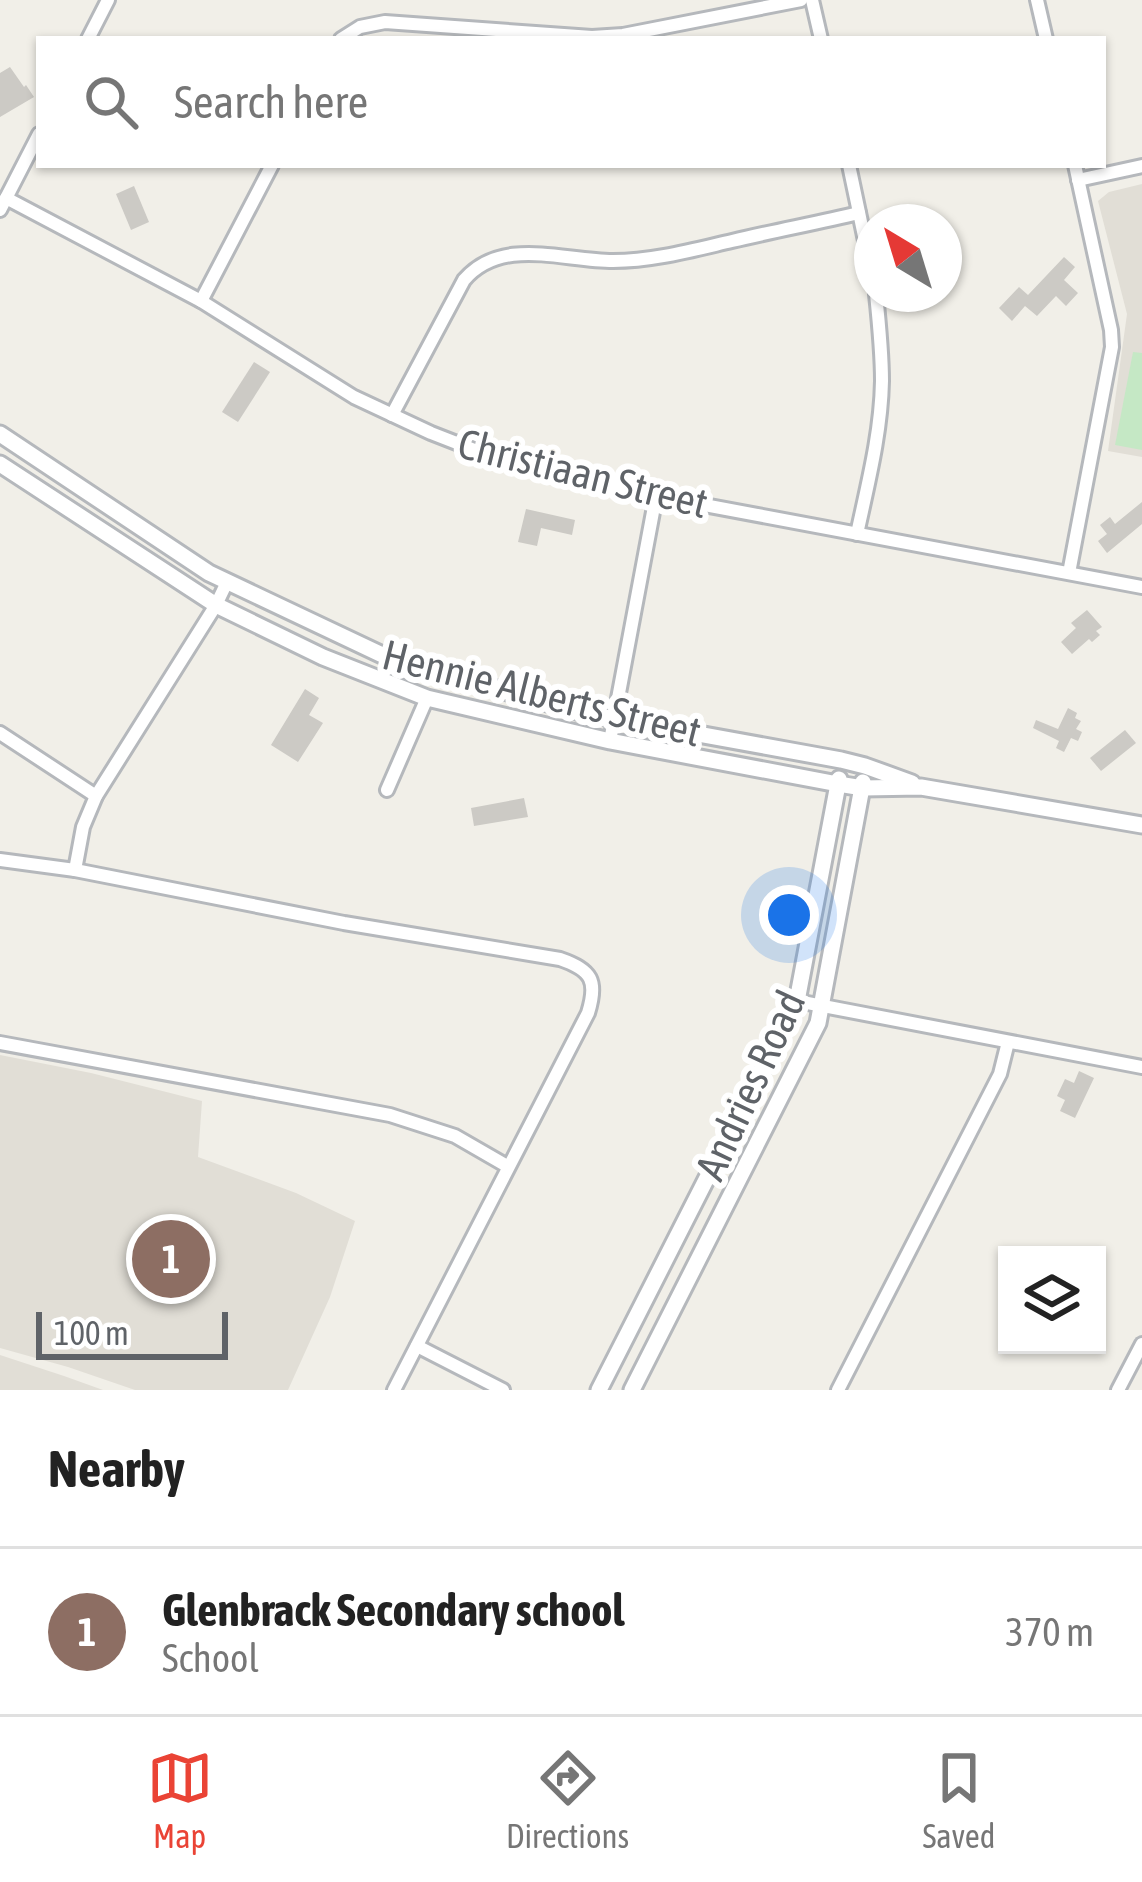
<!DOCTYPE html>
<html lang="en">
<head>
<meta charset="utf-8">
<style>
  body { margin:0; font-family:"Asap Condensed",sans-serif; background:#f2f2f2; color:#222 }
  .controls { position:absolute; right:36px; bottom:36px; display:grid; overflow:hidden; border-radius:0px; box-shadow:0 3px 9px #0004 }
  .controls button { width:108px; height:108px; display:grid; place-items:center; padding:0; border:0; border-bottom:3px solid #e0e0e0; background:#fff; color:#222; font:60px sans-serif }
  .compass { position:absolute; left:854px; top:204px; width:108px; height:108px; border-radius:50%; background:#fff; box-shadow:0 3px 9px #0004; rotate:322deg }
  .scale { position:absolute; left:36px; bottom:30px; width:192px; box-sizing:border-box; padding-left:12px; border:6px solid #5f6368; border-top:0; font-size:33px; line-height:42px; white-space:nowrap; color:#5f6368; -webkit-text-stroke:9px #fff; paint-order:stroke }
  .you { position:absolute; left:789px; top:915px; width:42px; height:42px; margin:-30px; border:9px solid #fff; border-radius:50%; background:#1a73e8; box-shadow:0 0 0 18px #1a73e833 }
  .badge { display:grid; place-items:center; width:78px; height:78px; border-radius:50%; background:#ea4335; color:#fff; font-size:39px; font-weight:700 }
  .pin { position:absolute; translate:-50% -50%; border:6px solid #fff; box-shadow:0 3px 12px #0006 }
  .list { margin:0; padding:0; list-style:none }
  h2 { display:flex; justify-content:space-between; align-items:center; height:156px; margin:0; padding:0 48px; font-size:51px }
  h2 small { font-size:39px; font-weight:400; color:#767676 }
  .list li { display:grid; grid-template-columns:78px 1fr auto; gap:36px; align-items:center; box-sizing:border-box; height:168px; padding:0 48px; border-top:3px solid #e0e0e0 }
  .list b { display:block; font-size:45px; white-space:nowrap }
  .list p { margin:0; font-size:39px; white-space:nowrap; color:#767676 }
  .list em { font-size:39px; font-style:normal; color:#767676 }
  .icon { flex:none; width:66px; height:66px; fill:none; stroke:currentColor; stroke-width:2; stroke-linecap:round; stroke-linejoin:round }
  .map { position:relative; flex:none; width:1142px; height:1390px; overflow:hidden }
  .search { position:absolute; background:#fff; box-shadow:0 3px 9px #0004; left:36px; right:36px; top:36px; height:132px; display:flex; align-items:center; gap:30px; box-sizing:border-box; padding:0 42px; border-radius:0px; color:#767676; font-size:45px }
  .sheet { height:324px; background:#fff }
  nav { display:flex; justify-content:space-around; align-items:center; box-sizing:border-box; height:168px; border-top:3px solid #e0e0e0; background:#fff; font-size:33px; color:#767676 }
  nav a { display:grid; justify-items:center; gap:6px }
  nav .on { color:#ea4335 }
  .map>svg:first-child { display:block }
  .education { fill:#e1ded6 }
  .green { fill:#c5e8c5 }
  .building { fill:#cccac5 }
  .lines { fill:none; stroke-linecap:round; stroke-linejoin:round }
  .minor-casing { stroke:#b5b8bc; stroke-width:18 }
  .tertiary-casing { stroke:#b5b8bc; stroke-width:21 }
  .minor { stroke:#fff; stroke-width:12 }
  .tertiary { stroke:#fff; stroke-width:15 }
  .labels { text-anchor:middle; stroke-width:12; stroke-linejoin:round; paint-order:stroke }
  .street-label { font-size:42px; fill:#5f6368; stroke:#fff }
</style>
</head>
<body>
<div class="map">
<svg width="1142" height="1390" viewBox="0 0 1142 1390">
  <rect width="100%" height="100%" fill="#f1efe8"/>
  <g class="education">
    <path d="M1142 184V457L1108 451 1127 314 1098 201 1109 192Z"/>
    <path d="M0 1055 91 1073 202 1101 198 1157 296 1193 355 1221 330 1297 288 1390H135L68 1367 0 1348Z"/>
    <path d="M0 1355 64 1376 103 1390H0Z"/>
  </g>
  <path class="green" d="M1133 352 1142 353V450L1115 445Z"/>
  <g class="building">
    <path d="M10 67 24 87 26 85 34 97 0 117V73Z"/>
    <path d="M134 186 149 222 131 230 116 194Z"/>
    <path d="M1064 257 1075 267 1064 280 1078 293 1066 306 1056 296 1037 316 1025 306 1012 321 999 308 1019 287 1028 295Z"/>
    <path d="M254 362 270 372 238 422 222 412Z"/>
    <path d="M1142 502V524L1107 553 1098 541 1107 534 1100 525 1110 517 1115 524Z"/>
    <path d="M526 509 575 520 572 535 541 528 537 546 518 542Z"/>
    <path d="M1087 610 1102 627 1096 631 1100 635 1092 642 1089 639 1072 654 1061 642 1076 628 1071 623Z"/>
    <path d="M305 689 319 698 309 715 323 723 298 762 271 745Z"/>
    <path d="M1068 708 1077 713 1075 718 1081 721 1076 729 1082 732 1078 741 1071 738 1064 752 1056 748 1059 741 1033 728 1036 720 1058 729Z"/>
    <path d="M1125 730 1136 743 1101 771 1090 758Z"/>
    <path d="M524 798 528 817 474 826 471 808Z"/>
    <path d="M1079 1071 1094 1078 1075 1118 1060 1111 1065 1100 1057 1096 1065 1079 1074 1083Z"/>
  </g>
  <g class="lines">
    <g class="minor-casing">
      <g id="minor">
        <path d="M812 0 821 39"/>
        <path d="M1037 0 1046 39"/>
        <path d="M88 39 108 0"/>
        <path d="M341 39 360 27 385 22 592 37 623 35 801 0"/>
        <path d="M849 165 872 274"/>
        <path d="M1078 180 1142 166"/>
        <path d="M6 198 201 301 354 397 431 433 490 456 656 496 1142 587"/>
        <path d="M0 210 39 134"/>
        <path d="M201 301 272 165"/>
        <path d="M392 415 464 280C502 236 562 261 613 261 653 261 693 250 732 241 774 231 817 223 859 213"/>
        <path d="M857 534C868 483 881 433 882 381 882 352 879 323 876 294"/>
        <path d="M1069 573 1112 347 1111 330 1075 165"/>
        <path d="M0 733 96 796"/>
        <path d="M610 741 656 496"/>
        <path d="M387 790 427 698"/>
        <path d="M0 860 75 870 344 923 560 959C592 970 598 981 588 1013L394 1390"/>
        <path d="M75 870 83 827 96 796 216 605 227 582"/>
        <path d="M797 1001 1142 1067"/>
        <path d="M0 1043 390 1115 455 1136 507 1166"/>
        <path d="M417 1346 503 1390"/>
        <path d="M838 1390 1000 1074 1008 1042"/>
        <path d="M1118 1390 1142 1344"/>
      </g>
    </g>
    <g class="tertiary-casing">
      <g id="tertiary">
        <path d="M0 434 209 573 395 661 588 714 841 760 865 766 912 783"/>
        <path d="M0 464 216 605 323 657 427 698 610 741 838 784 863 788 921 787 1142 825"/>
        <path d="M599 1390 797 1001 839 779"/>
        <path d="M632 1390 818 1023 863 782"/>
      </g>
    </g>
    <use href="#minor" class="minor"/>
    <use href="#tertiary" class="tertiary"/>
  </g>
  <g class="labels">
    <g class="street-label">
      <text transform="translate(583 473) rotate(14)" y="15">Christiaan Street</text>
      <text transform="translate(542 693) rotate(14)" y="15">Hennie Alberts Street</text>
      <text transform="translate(750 1085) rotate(-65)" y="15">Andries Road</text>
    </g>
  </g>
</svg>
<div class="controls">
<button><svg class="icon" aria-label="layers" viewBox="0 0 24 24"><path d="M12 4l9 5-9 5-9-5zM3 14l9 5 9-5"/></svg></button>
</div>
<svg class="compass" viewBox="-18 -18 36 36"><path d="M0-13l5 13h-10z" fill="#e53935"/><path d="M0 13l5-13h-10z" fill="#767676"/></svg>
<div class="scale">100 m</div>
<div class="you"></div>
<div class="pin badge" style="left:171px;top:1259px;background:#8d6e63">1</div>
<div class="search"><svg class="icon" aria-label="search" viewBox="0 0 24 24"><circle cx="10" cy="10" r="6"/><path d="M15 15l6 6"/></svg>Search here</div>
</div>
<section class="sheet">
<h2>Nearby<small></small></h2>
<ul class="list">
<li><span class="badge" style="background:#8d6e63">1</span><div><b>Glenbrack Secondary school</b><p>School</p></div><em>370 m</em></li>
</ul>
</section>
<nav>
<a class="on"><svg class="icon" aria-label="map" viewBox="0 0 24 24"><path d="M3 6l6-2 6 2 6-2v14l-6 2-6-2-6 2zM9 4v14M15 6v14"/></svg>Map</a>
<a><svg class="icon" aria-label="directions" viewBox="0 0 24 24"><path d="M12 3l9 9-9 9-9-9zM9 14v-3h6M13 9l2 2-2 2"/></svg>Directions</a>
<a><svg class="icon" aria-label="saved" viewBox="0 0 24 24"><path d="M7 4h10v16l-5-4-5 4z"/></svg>Saved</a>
</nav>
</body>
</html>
